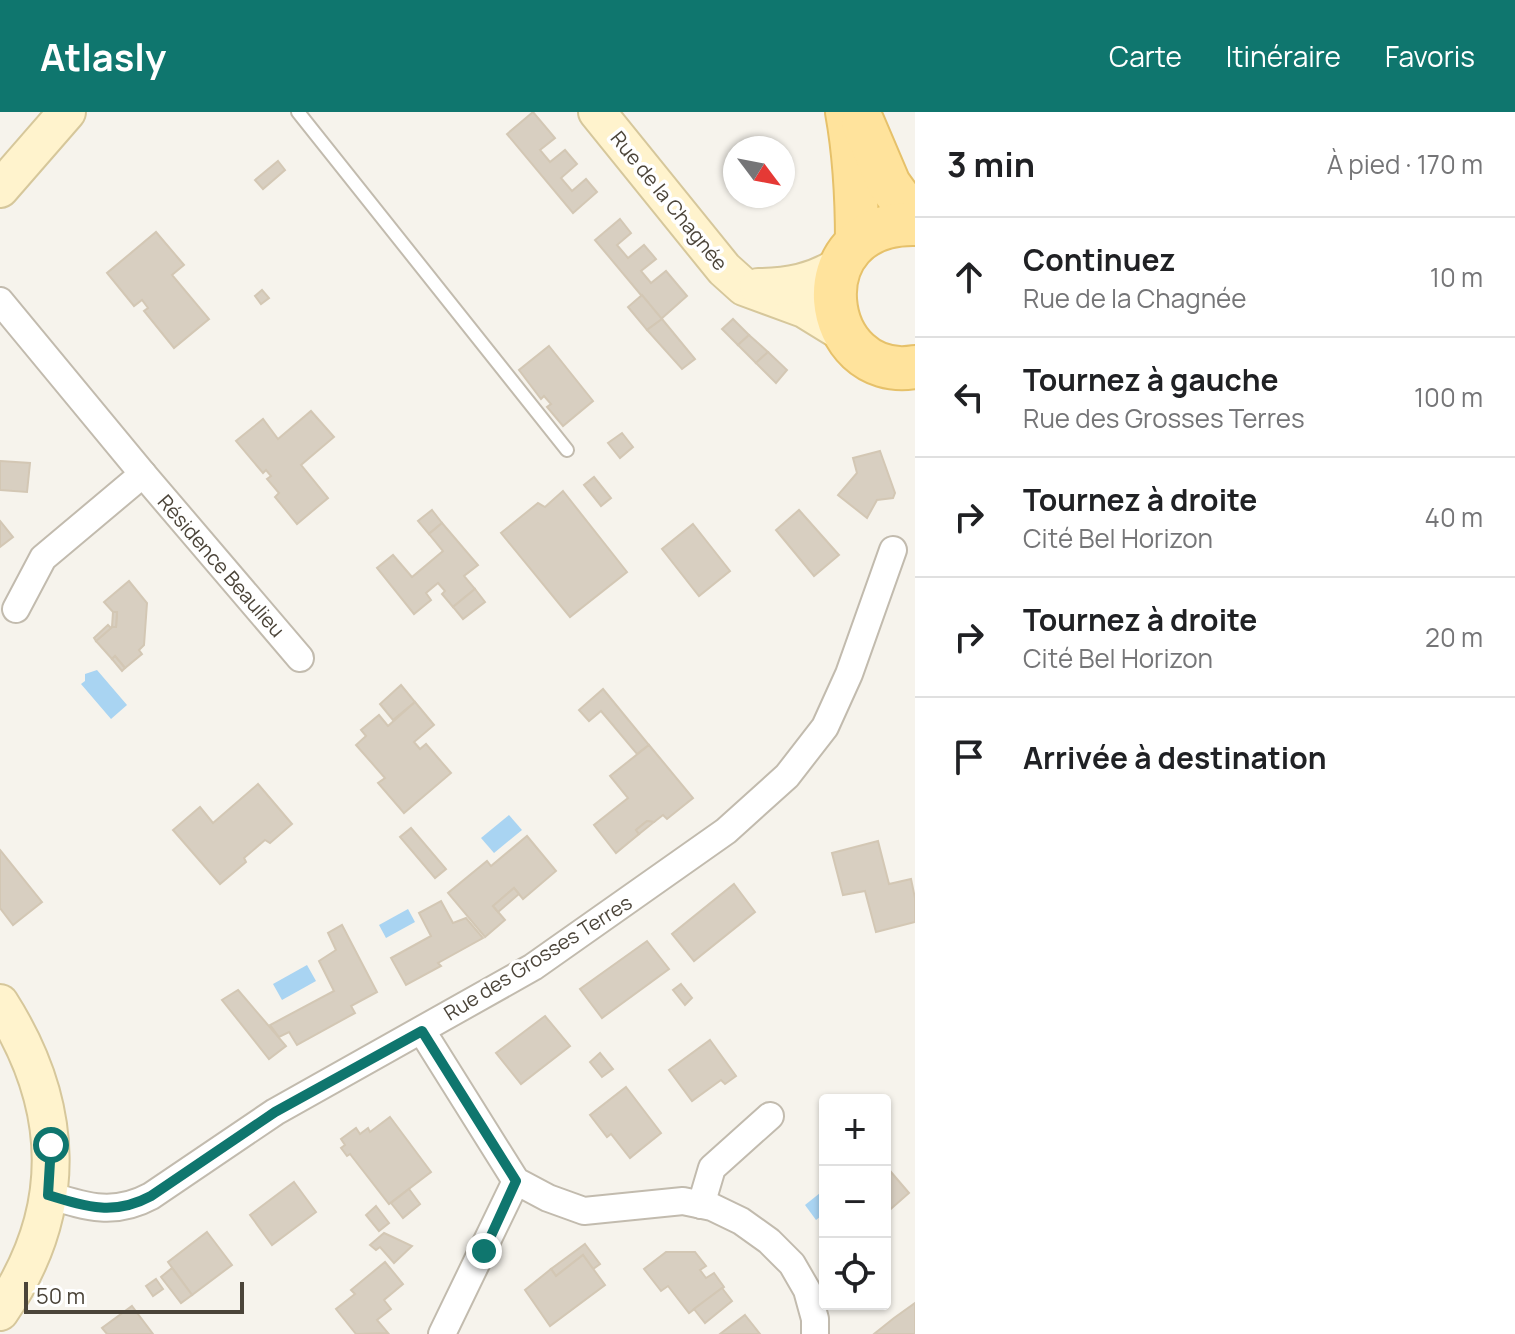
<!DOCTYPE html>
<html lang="fr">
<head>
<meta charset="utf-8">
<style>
  body { margin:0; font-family:Manrope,sans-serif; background:#f6f6f6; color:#202124 }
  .controls { position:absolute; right:24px; bottom:24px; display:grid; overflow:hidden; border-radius:8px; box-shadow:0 2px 6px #0004 }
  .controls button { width:72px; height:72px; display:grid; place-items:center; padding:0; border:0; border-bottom:2px solid #e0e0e0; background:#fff; color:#202124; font:40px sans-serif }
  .compass { position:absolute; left:723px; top:24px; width:72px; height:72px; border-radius:50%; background:#fff; box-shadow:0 2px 6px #0004; rotate:122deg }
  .scale { position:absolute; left:24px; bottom:20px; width:220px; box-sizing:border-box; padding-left:8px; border:4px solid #4b4439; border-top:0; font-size:22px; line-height:28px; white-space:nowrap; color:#4b4439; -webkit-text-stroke:6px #fff; paint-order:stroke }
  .stop { position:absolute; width:24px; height:24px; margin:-18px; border:6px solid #0f766e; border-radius:50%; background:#fff }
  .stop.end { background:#0f766e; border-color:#fff; box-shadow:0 2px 8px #0008 }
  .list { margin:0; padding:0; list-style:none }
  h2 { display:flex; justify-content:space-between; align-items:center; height:104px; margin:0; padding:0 32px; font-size:34px }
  h2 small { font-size:26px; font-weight:400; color:#757577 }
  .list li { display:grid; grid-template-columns:52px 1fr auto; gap:24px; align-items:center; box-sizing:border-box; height:120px; padding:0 32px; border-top:2px solid #e0e0e0 }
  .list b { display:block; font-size:30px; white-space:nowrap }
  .list p { margin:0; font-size:26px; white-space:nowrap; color:#757577 }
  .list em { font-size:26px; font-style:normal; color:#757577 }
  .icon { flex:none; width:44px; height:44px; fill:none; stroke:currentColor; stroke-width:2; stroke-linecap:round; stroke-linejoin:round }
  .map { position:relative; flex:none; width:915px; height:1222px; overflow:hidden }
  header { display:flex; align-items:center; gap:48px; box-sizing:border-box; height:112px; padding:0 40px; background:#0f766e; color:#fff }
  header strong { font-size:38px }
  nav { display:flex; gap:44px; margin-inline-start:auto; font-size:28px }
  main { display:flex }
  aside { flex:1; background:#fff }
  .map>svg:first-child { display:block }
  .water { fill:#a9d4f2 }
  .building { fill:#d8cfc1; stroke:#d3c7b4; stroke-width:2 }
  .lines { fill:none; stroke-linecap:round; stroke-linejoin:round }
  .lane-casing { stroke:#c2bbae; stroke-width:16 }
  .street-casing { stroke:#c2bbae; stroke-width:30 }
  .secondary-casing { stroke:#d6c79b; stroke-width:40 }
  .primary-casing { stroke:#e6c16a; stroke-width:46 }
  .lane { stroke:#fff; stroke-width:12 }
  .street { stroke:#fff; stroke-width:26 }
  .secondary { stroke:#fff3cd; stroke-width:36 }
  .primary { stroke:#ffe39c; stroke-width:42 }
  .route { stroke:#0f766e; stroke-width:10 }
  .labels { text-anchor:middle; stroke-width:7; stroke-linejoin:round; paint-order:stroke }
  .street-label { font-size:20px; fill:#4b4439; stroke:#fff }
</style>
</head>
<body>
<header>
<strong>Atlasly</strong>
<nav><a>Carte</a><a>Itinéraire</a><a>Favoris</a></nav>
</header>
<main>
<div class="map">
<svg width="915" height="1222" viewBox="0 0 915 1222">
  <rect width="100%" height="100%" fill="#f6f3ec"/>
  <g class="water">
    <path d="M97 558 127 593 111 607 81 572 85 569V562Z"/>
    <path d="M509 703 522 718 494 741 481 726Z"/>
    <path d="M408 797 415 810 386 826 379 813Z"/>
    <path d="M307 853 316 869 282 888 273 872Z"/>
    <path d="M825 1077V1101L816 1108 805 1093Z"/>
  </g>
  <g class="building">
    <path d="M533 0 555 26 540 38 550 50 565 38 577 52 561 66 572 79 586 67 597 80 573 101 507 22Z"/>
    <path d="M278 49 285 58 263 77 255 68Z"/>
    <path d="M620 107 631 121 617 133 628 146 644 133 656 147 641 159 651 171 666 159 687 184 661 207 595 128Z"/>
    <path d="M156 120 184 153 172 163 209 207 174 236 144 199 148 196 142 188 134 194 107 161Z"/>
    <path d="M262 178 269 186 261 192 255 184Z"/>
    <path d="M642 183 662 207 647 218 628 195Z"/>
    <path d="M662 207 695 247 682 257 647 218Z"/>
    <path d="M733 207 749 223 738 233 722 217Z"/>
    <path d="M749 223 768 240 756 251 738 233Z"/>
    <path d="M549 234 593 289 563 314 547 295 551 292 544 284 541 287 519 258Z"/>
    <path d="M768 240 787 258 776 271 756 251Z"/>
    <path d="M311 299 334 325 301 353 328 386 297 412 275 385 279 381 267 367 271 364 266 358 263 361 236 329 263 307 278 327Z"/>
    <path d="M622 321 633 335 620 346 608 331Z"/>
    <path d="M880 339 895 381 893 386 877 388 867 406 838 383 857 361 853 346Z"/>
    <path d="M0 349 30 351 27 380 0 378Z"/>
    <path d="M594 365 611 386 601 394 584 373Z"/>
    <path d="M563 379 627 460 570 505 501 421 538 391 545 395Z"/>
    <path d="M432 398 442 411 429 422 418 409Z"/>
    <path d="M799 398 839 443 814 464 776 418Z"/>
    <path d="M0 409 13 425 0 435Z"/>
    <path d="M442 411 478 453 464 464 475 477 453 495 442 482 445 479 438 471 426 481 431 488 414 502 377 456 393 443 412 465 443 439 429 422Z"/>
    <path d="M693 412 730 459 699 484 662 437Z"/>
    <path d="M129 469 147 491 144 533 139 538 142 542 125 556 115 544 112 547 96 529 112 515H116L117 500H113L104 490Z"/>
    <path d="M475 477 485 490 463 507 453 495Z"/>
    <path d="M113 500H117L116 515H112Z"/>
    <path d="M108 513 111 516 96 529 94 526Z"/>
    <path d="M115 544 125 556 122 559 112 547Z"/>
    <path d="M401 573 415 590 393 608 380 592Z"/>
    <path d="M603 577 649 633 637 642 601 599 589 609 579 598Z"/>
    <path d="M415 590 434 613 414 630 420 637 426 632 451 661 404 701 378 671 385 666 356 633 366 624 361 618 379 603 388 614Z"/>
    <path d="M649 633 693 686 667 707 663 703 654 710 647 709 636 718 639 722 616 741 594 713 628 686 610 664Z"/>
    <path d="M258 672 292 712 270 731 265 728 244 746 246 750 220 772 173 718 200 695 213 711Z"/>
    <path d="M647 709 654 710 639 722 636 718Z"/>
    <path d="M411 716 446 757 435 766 400 725Z"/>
    <path d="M527 724 556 759 523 787 514 776 493 794 505 808 485 825 448 781 487 749 491 754Z"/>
    <path d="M878 729 889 772 911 767 915 786V810L876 820 865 779 843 783 832 741Z"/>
    <path d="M0 738 42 790 13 813 0 796Z"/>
    <path d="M734 772 755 800 694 849 672 822Z"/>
    <path d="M514 776 519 782 498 800 493 794Z"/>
    <path d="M441 789 453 811 466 806 483 826 438 851 441 854 406 873 391 846 431 824 419 801Z"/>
    <path d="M342 813 377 880 351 894 355 901 297 933 289 920 279 925 270 913 334 879 319 849 336 838 328 821Z"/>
    <path d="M647 829 669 857 602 906 580 877Z"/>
    <path d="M681 872 692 886 685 893 673 878Z"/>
    <path d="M238 878 286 934 269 947 222 888Z"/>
    <path d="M545 904 570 934 521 972 496 941Z"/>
    <path d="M710 928 736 964 725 972 721 968 692 989 669 958Z"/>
    <path d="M600 941 613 957 602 965 590 950Z"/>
    <path d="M626 975 661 1021 630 1046 611 1022 607 1025 590 1003Z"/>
    <path d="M390 1005 431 1060 389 1092 350 1042 347 1044 341 1036 345 1033 341 1027 356 1016 360 1022 368 1016 370 1020Z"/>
    <path d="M885 1053 909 1081 885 1102Z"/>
    <path d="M294 1070 316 1100 272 1133 250 1103Z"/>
    <path d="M409 1077 420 1092 403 1106 391 1091Z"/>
    <path d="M376 1094 389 1111 379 1119 366 1103Z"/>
    <path d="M207 1120 232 1153 192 1183 168 1150Z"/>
    <path d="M384 1121 412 1134 394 1151 380 1135 376 1138 370 1133Z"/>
    <path d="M585 1132 600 1152 593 1157 583 1143 556 1164 551 1157Z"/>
    <path d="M666 1140H695L706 1154 700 1158 706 1166 714 1161 724 1175 689 1201 668 1174 661 1179 644 1157Z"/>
    <path d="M583 1143 605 1173 550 1214 525 1178 551 1157 556 1164Z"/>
    <path d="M385 1150 403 1172 384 1188 391 1197 377 1208 388 1221 356 1222 336 1197 355 1182 351 1178Z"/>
    <path d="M172 1156 192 1183 181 1191 161 1165Z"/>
    <path d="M156 1167 163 1177 153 1184 146 1174Z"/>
    <path d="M722 1176 732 1189 705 1211 694 1197Z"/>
    <path d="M915 1191V1222H874L894 1206Z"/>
    <path d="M132 1194 153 1222H107L102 1216Z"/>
    <path d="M745 1203 760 1222H720Z"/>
  </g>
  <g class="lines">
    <g class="lane-casing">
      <path id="lane" d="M298 0 567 338"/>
    </g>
    <g class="street-casing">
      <g id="street">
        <path d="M0 189 143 362 300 546"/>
        <path d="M16 497 43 446 143 362"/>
        <path d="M422 919 516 1069 548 1086 584 1099 683 1089 712 1095 741 1109 769 1129 792 1152 807 1178 815 1207V1222"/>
        <path d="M48 1083C87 1095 114 1104 151 1084L275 1000 533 855 726 719 787 664 825 615 849 562 893 438"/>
        <path d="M701 1093 712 1056 770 1004"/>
        <path d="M442 1222 516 1069"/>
      </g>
    </g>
    <g class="secondary-casing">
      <g id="secondary">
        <path d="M597 0 724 157 744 175 804 197 843 221"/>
        <path d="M0 77 67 0"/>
        <path d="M758 175C789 175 813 170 839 154"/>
        <path d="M0 891C65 993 70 1098 0 1200"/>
      </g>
    </g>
    <g class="primary-casing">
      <g id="primary">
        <path d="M847 0C855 44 857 86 857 130"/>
        <path d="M863 11 889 72 915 108"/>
        <path d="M915 112C797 110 820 271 915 255"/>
      </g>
    </g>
    <use href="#lane" class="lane"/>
    <use href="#street" class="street"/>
    <use href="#secondary" class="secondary"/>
    <use href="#primary" class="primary"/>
  </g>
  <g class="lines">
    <path class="route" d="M51 1033 48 1083C87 1095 114 1104 151 1084L275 1000 422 919 516 1069 484 1139"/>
  </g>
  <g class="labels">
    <g class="street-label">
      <text transform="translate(669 89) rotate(51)" y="7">Rue de la Chagnée</text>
      <text transform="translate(221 454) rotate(49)" y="7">Résidence Beaulieu</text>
      <text transform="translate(538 846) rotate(-32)" y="7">Rue des Grosses Terres</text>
    </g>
  </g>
</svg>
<div class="controls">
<button>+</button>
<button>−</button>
<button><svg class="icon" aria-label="locate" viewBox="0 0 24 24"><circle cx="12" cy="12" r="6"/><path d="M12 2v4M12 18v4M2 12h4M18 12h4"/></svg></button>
</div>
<svg class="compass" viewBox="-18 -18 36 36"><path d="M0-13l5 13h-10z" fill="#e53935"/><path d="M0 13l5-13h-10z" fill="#757577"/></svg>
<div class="scale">50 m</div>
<div class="stop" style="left:51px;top:1033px"></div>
<div class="stop end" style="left:484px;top:1139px"></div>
</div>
<aside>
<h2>3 min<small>À pied · 170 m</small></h2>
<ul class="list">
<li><svg class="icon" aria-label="ahead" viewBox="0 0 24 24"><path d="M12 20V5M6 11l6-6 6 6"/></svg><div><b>Continuez</b><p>Rue de la Chagnée</p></div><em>10 m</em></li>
<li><svg class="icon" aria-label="left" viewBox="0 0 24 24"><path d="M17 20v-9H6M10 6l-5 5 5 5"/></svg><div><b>Tournez à gauche</b><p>Rue des Grosses Terres</p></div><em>100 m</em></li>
<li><svg class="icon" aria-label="right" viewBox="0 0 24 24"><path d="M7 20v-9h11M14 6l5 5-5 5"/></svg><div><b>Tournez à droite</b><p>Cité Bel Horizon</p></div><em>40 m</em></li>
<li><svg class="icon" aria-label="right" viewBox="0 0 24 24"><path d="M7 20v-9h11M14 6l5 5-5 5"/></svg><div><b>Tournez à droite</b><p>Cité Bel Horizon</p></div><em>20 m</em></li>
<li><svg class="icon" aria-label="arrive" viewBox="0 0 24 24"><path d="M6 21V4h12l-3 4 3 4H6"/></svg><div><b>Arrivée à destination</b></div></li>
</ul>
</aside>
</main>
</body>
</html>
